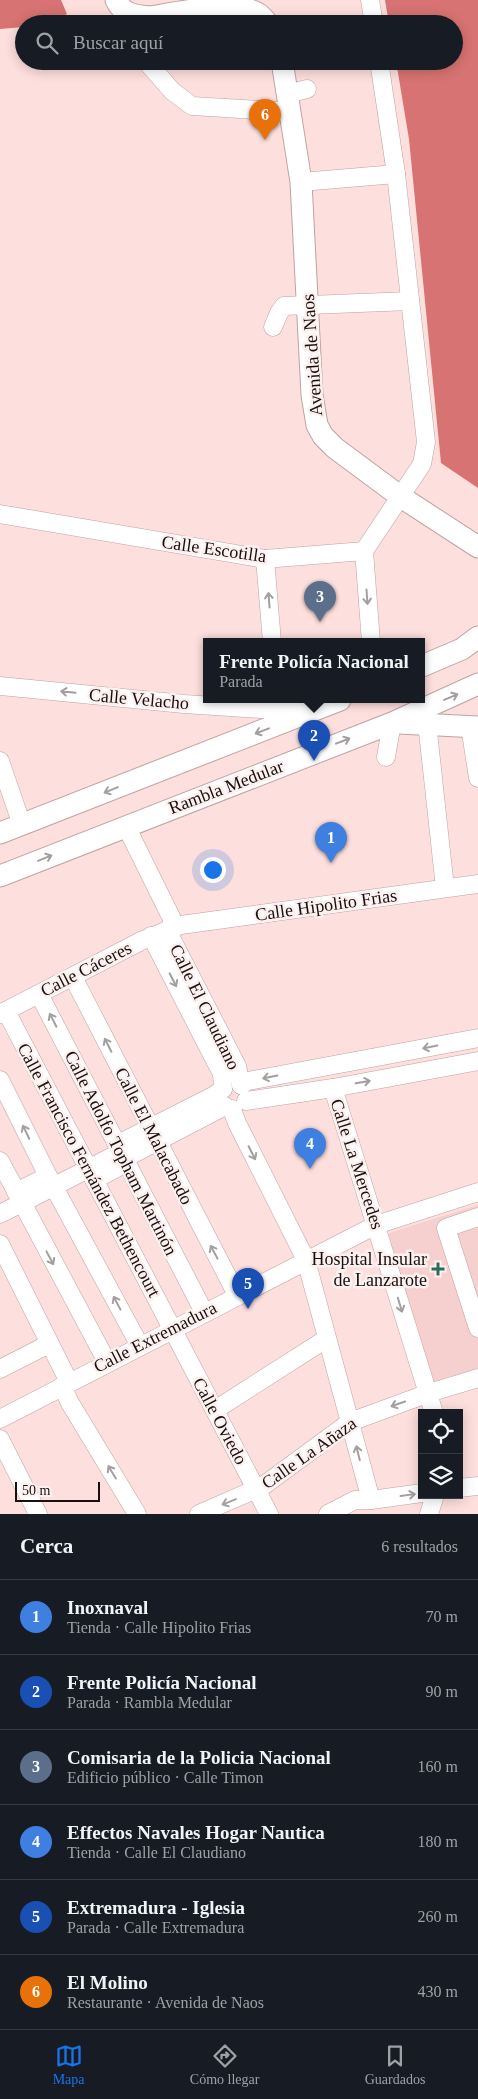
<!DOCTYPE html>
<html lang="es">
<head>
<meta charset="utf-8">
<style>
  body { margin:0; font-family:"Times New Roman",serif; background:#20242c; color:#f1f3f6 }
  .controls { position:absolute; right:15px; bottom:15px; display:grid; overflow:hidden; border-radius:0px; box-shadow:0 2px 12px #0003 }
  .controls button { width:45px; height:45px; display:grid; place-items:center; padding:0; border:0; border-bottom:1px solid #363941; background:#171b24; color:#f1f3f6; font:25px sans-serif }
  .scale { position:absolute; left:15px; bottom:12px; width:85px; box-sizing:border-box; padding-left:5px; border:2px solid #180f0e; border-top:0; font-size:14px; line-height:18px; white-space:nowrap; color:#180f0e; -webkit-text-stroke:4px #fdf1f0; paint-order:stroke }
  .you { position:absolute; left:212px; top:869px; width:18px; height:18px; margin:-12px; border:4px solid #fff; border-radius:50%; background:#1a73e8; box-shadow:0 0 0 8px #1a73e833 }
  .badge { display:grid; place-items:center; width:32px; height:32px; border-radius:50%; background:#1a73e8; color:#fff; font-size:16px; font-weight:700 }
  .pin { position:absolute; translate:-50% -41px; filter:drop-shadow(0 1px 2px #0008) }
  .pin::after { content:''; position:absolute; top:26px; width:18px; height:15px; background:inherit; clip-path:polygon(0 0,100% 0,50% 100%) }
  .popup { position:absolute; left:203px; top:638px; width:222px; height:65px; box-sizing:border-box; display:grid; place-content:center; border-radius:0px; background:#171b24; filter:drop-shadow(0 1px 4px #0005); font-size:16px; white-space:nowrap; color:#9ea1a6 }
  .popup b { font-size:19px; color:#f1f3f6 }
  .popup::after { content:''; position:absolute; left:50%; top:100%; margin-left:-10px; border:10px solid transparent; border-top-color:#171b24 }
  .list { margin:0; padding:0; list-style:none }
  h2 { display:flex; justify-content:space-between; align-items:center; height:65px; margin:0; padding:0 20px; font-size:21px }
  h2 small { font-size:16px; font-weight:400; color:#9ea1a6 }
  .list li { display:grid; grid-template-columns:32px 1fr auto; gap:15px; align-items:center; box-sizing:border-box; height:75px; padding:0 20px; border-top:1px solid #363941 }
  .list b { display:block; font-size:19px; white-space:nowrap }
  .list p { margin:0; font-size:16px; white-space:nowrap; color:#9ea1a6 }
  .list em { font-size:16px; font-style:normal; color:#9ea1a6 }
  .icon { flex:none; width:28px; height:28px; fill:none; stroke:currentColor; stroke-width:2; stroke-linecap:round; stroke-linejoin:round }
  .map { position:relative; flex:none; width:478px; height:1514px; overflow:hidden }
  .search { position:absolute; background:#171b24; box-shadow:0 2px 12px #0003; left:15px; right:15px; top:15px; height:55px; display:flex; align-items:center; gap:12px; box-sizing:border-box; padding:0 18px; border-radius:28px; color:#9ea1a6; font-size:19px }
  .sheet { height:515px; background:#171b24 }
  nav { display:flex; justify-content:space-around; align-items:center; box-sizing:border-box; height:70px; border-top:1px solid #363941; background:#171b24; font-size:14px; color:#9ea1a6 }
  nav a { display:grid; justify-items:center; gap:2px }
  nav .on { color:#1a73e8 }
  .map>svg:first-child { display:block }
  .built { fill:#f6d0ce }
  .water { fill:#d77372 }
  .lines { fill:none; stroke-linecap:round; stroke-linejoin:round }
  .minor-casing { stroke:#bfa2a1; stroke-width:19 }
  .major-casing { stroke:#bfa2a1; stroke-width:23 }
  .minor { stroke:#fff; stroke-width:18 }
  .major { stroke:#fff; stroke-width:21 }
  .oneway { stroke:#a39f9f }
  .poi-dot { fill:#2d6c59; stroke:#fdf1f0; stroke-width:2 }
  .labels { text-anchor:middle; stroke-width:5; stroke-linejoin:round; paint-order:stroke }
  .street-label { font-size:18px; fill:#180f0e; stroke:#fdf1f0 }
  .poi-label { font-size:18px; fill:#180f0e; stroke:#fdf1f0; text-anchor:end }
</style>
</head>
<body>
<div class="map">
<svg width="478" height="1514" viewBox="0 0 478 1514">
  <rect width="100%" height="100%" fill="#fddfdd"/>
  <path class="built" d="M478 1205V1368L433 1382 388 1236 389 1233Z"/>
  <g class="water">
    <path d="M0 0H61L67 14C52 22 41 24 24 24V27L0 29Z"/>
    <path d="M385 0H478V488L441 463 409 139 396 61H454V24H389Z"/>
  </g>
  <g class="lines">
    <g class="minor-casing">
      <g id="minor">
        <path d="M370 0 374 24"/>
        <path d="M146 61 172 91 192 106 291 112"/>
        <path d="M287 94 307 89"/>
        <path d="M301 182 396 174"/>
        <path d="M273 327 279 313 284 306 410 301"/>
        <path d="M0 514 265 559 364 551 422 464 426 442 396 174 379 61"/>
        <path d="M364 551 371 642"/>
        <path d="M265 559 272 642"/>
        <path d="M0 686 184 704 306 712"/>
        <path d="M427 723 445 888"/>
        <path d="M470 726 478 778"/>
        <path d="M386 757 392 723"/>
        <path d="M0 761 22 825"/>
        <path d="M126 826 171 917 174 927"/>
        <path d="M167 930 237 1066 241 1085"/>
        <path d="M73 977 237 1295"/>
        <path d="M39 994 204 1312"/>
        <path d="M6 1011 269 1514"/>
        <path d="M0 1014 143 940 181 925 478 884"/>
        <path d="M0 1080 48 1176 140 1346"/>
        <path d="M241 1085 248 1081 478 1038"/>
        <path d="M333 1088 434 1413"/>
        <path d="M246 1101 333 1088 478 1061"/>
        <path d="M232 1109 237 1123 306 1260 371 1500"/>
        <path d="M121 1152 133 1154 225 1106"/>
        <path d="M0 1161 107 1362"/>
        <path d="M94 1180 126 1163"/>
        <path d="M16 1192 48 1176"/>
        <path d="M0 1214 121 1152 126 1140 213 1096 223 1089 222 1074 151 936"/>
        <path d="M478 1217 446 1228 478 1328"/>
        <path d="M0 1244 69 1382"/>
        <path d="M0 1369 49 1344"/>
        <path d="M62 1386 70 1403 137 1514"/>
        <path d="M215 1410 326 1339"/>
        <path d="M0 1419 376 1225 478 1192"/>
        <path d="M0 1439 38 1514"/>
        <path d="M459 1488 478 1486"/>
        <path d="M199 1514 263 1486 350 1422 429 1393 478 1378"/>
        <path d="M328 1514 355 1500H371L422 1493"/>
        <path d="M429 1514 435 1495"/>
      </g>
    </g>
    <g class="major-casing">
      <g id="major">
        <path d="M116 0C122 14 136 16 150 17 175 13 235 0 257 13 261 15 265 20 268 24"/>
        <path d="M282 61 301 182 312 395 317 425 323 436 335 448 401 497 478 547"/>
        <path d="M422 666 462 649 478 637"/>
        <path d="M399 723 478 727"/>
        <path d="M0 833 340 700"/>
        <path d="M0 876 392 723 478 684"/>
      </g>
    </g>
    <use href="#minor" class="minor"/>
    <use href="#major" class="major"/>
  </g>
  <defs><path id="oneway-shaft" d="M-6 0H5M1.5-3L5.5 0L1.5 3" fill="none" stroke-width="1.6" stroke-linecap="round" stroke-linejoin="round" transform="scale(1.25)"/></defs>
  <g class="oneway">
    <use href="#oneway-shaft" transform="translate(367 597) rotate(86)"/>
    <use href="#oneway-shaft" transform="translate(269 600) rotate(-94)"/>
    <use href="#oneway-shaft" transform="translate(68 692) rotate(-174)"/>
    <use href="#oneway-shaft" transform="translate(451 697) rotate(-23)"/>
    <use href="#oneway-shaft" transform="translate(262 731) rotate(159)"/>
    <use href="#oneway-shaft" transform="translate(343 741) rotate(-21)"/>
    <use href="#oneway-shaft" transform="translate(111 790) rotate(158)"/>
    <use href="#oneway-shaft" transform="translate(45 858) rotate(-22)"/>
    <use href="#oneway-shaft" transform="translate(173 980) rotate(63)"/>
    <use href="#oneway-shaft" transform="translate(53 1020) rotate(-117)"/>
    <use href="#oneway-shaft" transform="translate(108 1045) rotate(-117)"/>
    <use href="#oneway-shaft" transform="translate(430 1047) rotate(169)"/>
    <use href="#oneway-shaft" transform="translate(270 1077) rotate(169)"/>
    <use href="#oneway-shaft" transform="translate(363 1082) rotate(-10)"/>
    <use href="#oneway-shaft" transform="translate(26 1132) rotate(-116)"/>
    <use href="#oneway-shaft" transform="translate(252 1153) rotate(63)"/>
    <use href="#oneway-shaft" transform="translate(214 1252) rotate(-118)"/>
    <use href="#oneway-shaft" transform="translate(50 1258) rotate(62)"/>
    <use href="#oneway-shaft" transform="translate(117 1303) rotate(-118)"/>
    <use href="#oneway-shaft" transform="translate(400 1305) rotate(73)"/>
    <use href="#oneway-shaft" transform="translate(398 1404) rotate(161)"/>
    <use href="#oneway-shaft" transform="translate(358 1453) rotate(-104)"/>
    <use href="#oneway-shaft" transform="translate(112 1472) rotate(-121)"/>
    <use href="#oneway-shaft" transform="translate(408 1495) rotate(-8)"/>
    <use href="#oneway-shaft" transform="translate(229 1502) rotate(158)"/>
  </g>
  <path class="poi-dot" d="M435.5 1261.5h5v5h5v5h-5v5h-5v-5h-5v-5h5z"/>
  <g class="labels">
    <g class="street-label">
      <text transform="translate(312 355) rotate(-94)" y="6">Avenida de Naos</text>
      <text transform="translate(214 549) rotate(8)" y="6">Calle Escotilla</text>
      <text transform="translate(139 699) rotate(5)" y="6">Calle Velacho</text>
      <text transform="translate(226 787) rotate(-21)" y="6">Rambla Medular</text>
      <text transform="translate(326 905) rotate(-8)" y="6">Calle Hipolito Frias</text>
      <text transform="translate(86 969) rotate(-27)" y="6">Calle Cáceres</text>
      <text transform="translate(205 1007) rotate(64)" y="6">Calle El Claudiano</text>
      <text transform="translate(154 1136) rotate(63)" y="6">Calle El Malacabado</text>
      <text transform="translate(121 1153) rotate(63)" y="6">Calle Adolfo Topham Martinón</text>
      <text transform="translate(357 1164) rotate(72)" y="6">Calle La Mercedes</text>
      <text transform="translate(89 1170) rotate(62)" y="6">Calle Francisco Fernández Bethencourt</text>
      <text transform="translate(155 1337) rotate(-27)" y="6">Calle Extremadura</text>
      <text transform="translate(220 1421) rotate(62)" y="6">Calle Oviedo</text>
      <text transform="translate(309 1453) rotate(-35)" y="6">Calle La Añaza</text>
    </g>
    <g class="poi-label">
      <text x="427" y="1265">Hospital Insular<tspan x="427" dy="21">de Lanzarote</tspan></text>
    </g>
  </g>
</svg>
<div class="controls">
<button><svg class="icon" aria-label="locate" viewBox="0 0 24 24"><circle cx="12" cy="12" r="6"/><path d="M12 2v4M12 18v4M2 12h4M18 12h4"/></svg></button>
<button><svg class="icon" aria-label="layers" viewBox="0 0 24 24"><path d="M12 4l9 5-9 5-9-5zM3 14l9 5 9-5"/></svg></button>
</div>
<div class="scale">50 m</div>
<div class="you"></div>
<div class="pin badge" style="left:331px;top:863px;background:#3f7fe0">1</div>
<div class="pin badge" style="left:314px;top:761px;background:#1a4fb4">2</div>
<div class="popup"><b>Frente Policía Nacional</b>Parada</div>
<div class="pin badge" style="left:320px;top:622px;background:#5c6f8a">3</div>
<div class="pin badge" style="left:310px;top:1169px;background:#3f7fe0">4</div>
<div class="pin badge" style="left:248px;top:1309px;background:#1a4fb4">5</div>
<div class="pin badge" style="left:265px;top:140px;background:#e8710a">6</div>
<div class="search"><svg class="icon" aria-label="search" viewBox="0 0 24 24"><circle cx="10" cy="10" r="6"/><path d="M15 15l6 6"/></svg>Buscar aquí</div>
</div>
<section class="sheet">
<h2>Cerca<small>6 resultados</small></h2>
<ul class="list">
<li><span class="badge" style="background:#3f7fe0">1</span><div><b>Inoxnaval</b><p>Tienda · Calle Hipolito Frias</p></div><em>70 m</em></li>
<li><span class="badge" style="background:#1a4fb4">2</span><div><b>Frente Policía Nacional</b><p>Parada · Rambla Medular</p></div><em>90 m</em></li>
<li><span class="badge" style="background:#5c6f8a">3</span><div><b>Comisaria de la Policia Nacional</b><p>Edificio público · Calle Timon</p></div><em>160 m</em></li>
<li><span class="badge" style="background:#3f7fe0">4</span><div><b>Effectos Navales Hogar Nautica</b><p>Tienda · Calle El Claudiano</p></div><em>180 m</em></li>
<li><span class="badge" style="background:#1a4fb4">5</span><div><b>Extremadura - Iglesia</b><p>Parada · Calle Extremadura</p></div><em>260 m</em></li>
<li><span class="badge" style="background:#e8710a">6</span><div><b>El Molino</b><p>Restaurante · Avenida de Naos</p></div><em>430 m</em></li>
</ul>
</section>
<nav>
<a class="on"><svg class="icon" aria-label="map" viewBox="0 0 24 24"><path d="M3 6l6-2 6 2 6-2v14l-6 2-6-2-6 2zM9 4v14M15 6v14"/></svg>Mapa</a>
<a><svg class="icon" aria-label="directions" viewBox="0 0 24 24"><path d="M12 3l9 9-9 9-9-9zM9 14v-3h6M13 9l2 2-2 2"/></svg>Cómo llegar</a>
<a><svg class="icon" aria-label="saved" viewBox="0 0 24 24"><path d="M7 4h10v16l-5-4-5 4z"/></svg>Guardados</a>
</nav>
</body>
</html>
